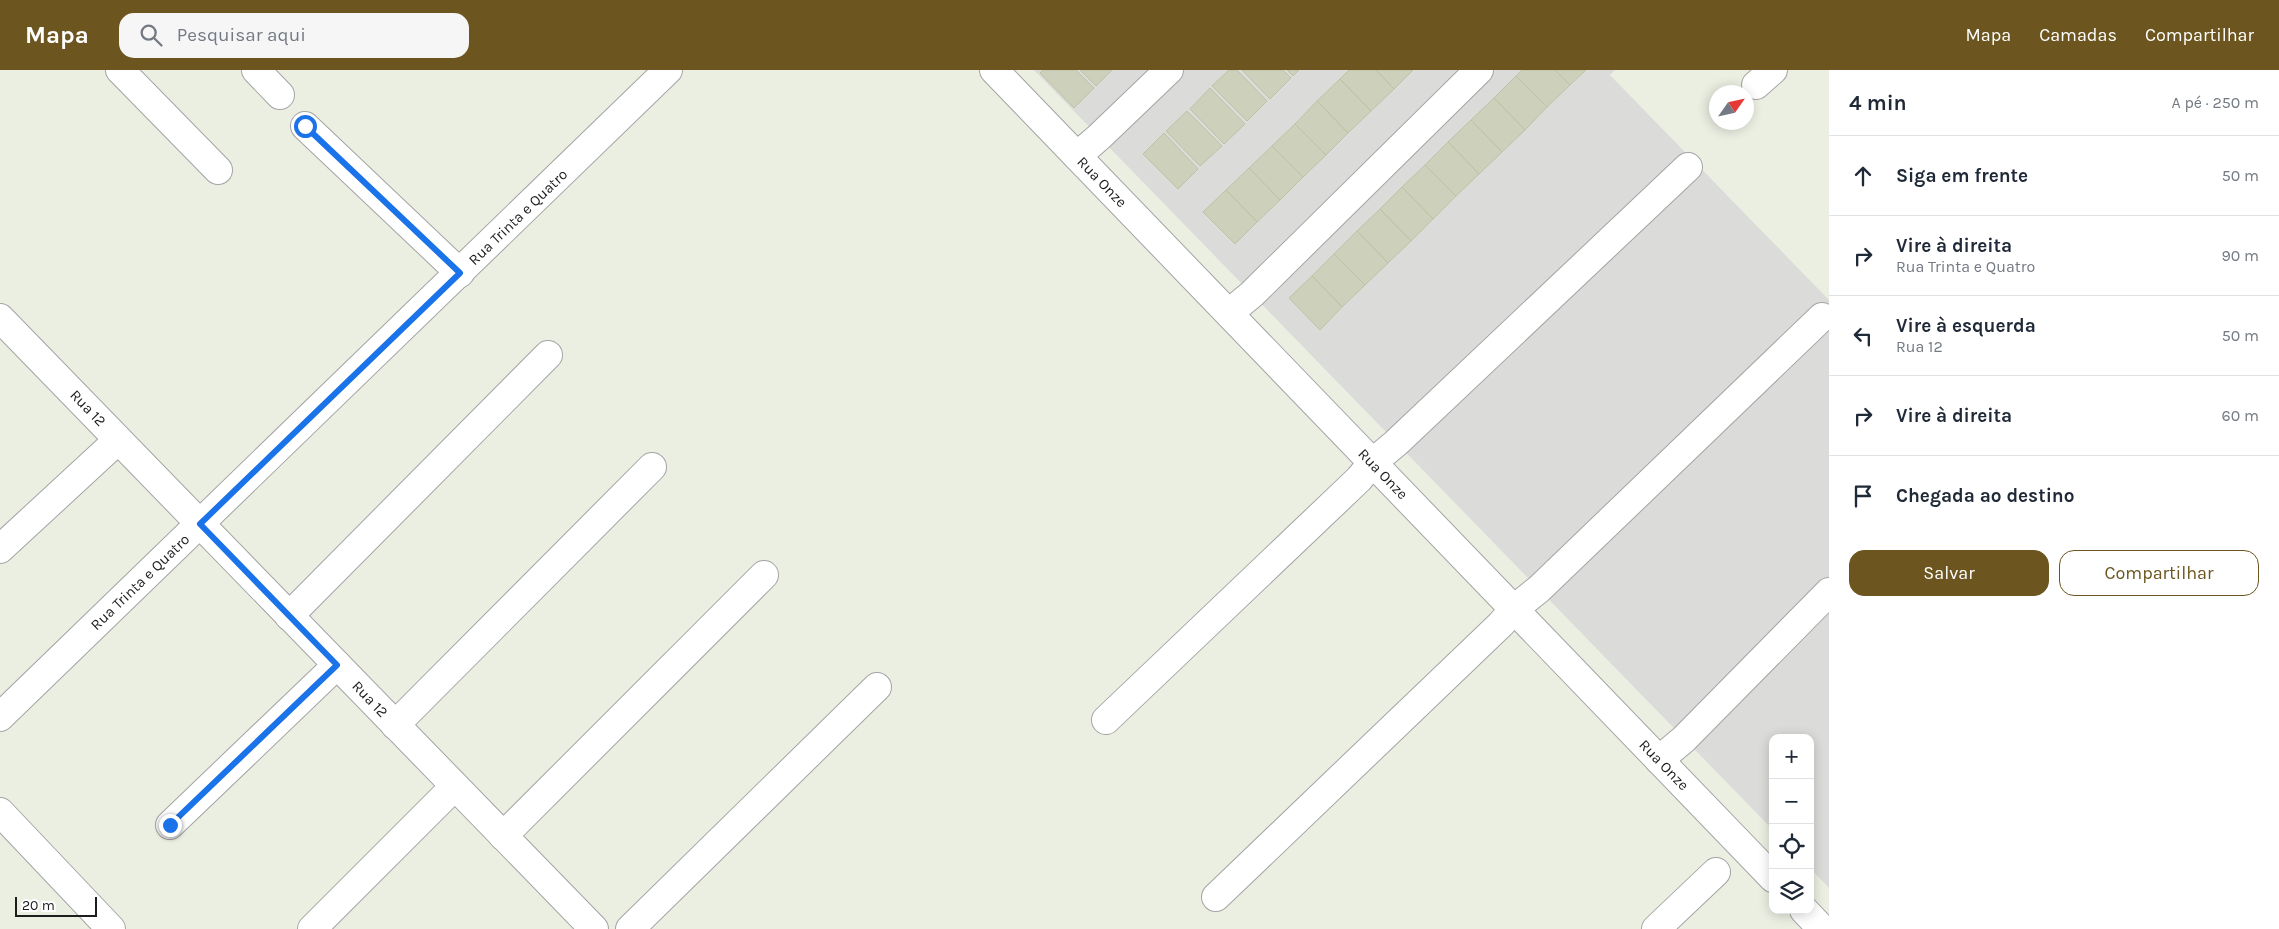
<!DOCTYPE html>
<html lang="pt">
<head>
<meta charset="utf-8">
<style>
  body { margin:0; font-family:Karla,sans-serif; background:#f6f6f7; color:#1f2937 }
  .controls { position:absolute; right:15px; bottom:15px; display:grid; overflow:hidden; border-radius:10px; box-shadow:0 2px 12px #0003 }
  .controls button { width:45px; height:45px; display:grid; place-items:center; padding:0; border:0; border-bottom:1px solid #e0e1e3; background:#fff; color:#1f2937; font:25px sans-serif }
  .compass { position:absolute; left:1709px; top:15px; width:45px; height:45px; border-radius:50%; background:#fff; box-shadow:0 2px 12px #0003; rotate:56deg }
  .scale { position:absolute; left:15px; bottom:12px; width:82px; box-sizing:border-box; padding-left:5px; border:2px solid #1d1d1d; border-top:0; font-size:14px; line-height:18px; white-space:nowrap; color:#1d1d1d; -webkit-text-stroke:4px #fff; paint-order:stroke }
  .stop { position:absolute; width:15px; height:15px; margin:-11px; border:4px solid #1a73e8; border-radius:50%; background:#fff }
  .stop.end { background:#1a73e8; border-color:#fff; box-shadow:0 1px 5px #0008 }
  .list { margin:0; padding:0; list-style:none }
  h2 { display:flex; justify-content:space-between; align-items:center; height:65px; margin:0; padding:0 20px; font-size:21px }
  h2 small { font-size:16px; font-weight:400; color:#747a83 }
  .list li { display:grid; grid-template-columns:32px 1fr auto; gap:15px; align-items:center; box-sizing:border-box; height:80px; padding:0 20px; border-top:1px solid #e0e1e3 }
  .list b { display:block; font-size:19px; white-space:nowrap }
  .list p { margin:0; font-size:16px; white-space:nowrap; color:#747a83 }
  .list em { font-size:16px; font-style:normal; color:#747a83 }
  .actions { display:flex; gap:10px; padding:15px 20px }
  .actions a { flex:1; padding:11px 0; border:1px solid #6c551e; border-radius:15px; text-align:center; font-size:18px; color:#6c551e }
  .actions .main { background:#6c551e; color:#fff }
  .icon { flex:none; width:28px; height:28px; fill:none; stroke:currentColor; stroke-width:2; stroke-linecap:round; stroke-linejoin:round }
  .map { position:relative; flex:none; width:1829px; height:859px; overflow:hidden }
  header { display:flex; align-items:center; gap:30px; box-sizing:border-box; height:70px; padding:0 25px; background:#6c551e; color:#fff }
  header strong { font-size:24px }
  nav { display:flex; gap:28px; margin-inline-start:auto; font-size:18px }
  .search { width:350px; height:45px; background:#f6f6f7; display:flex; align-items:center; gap:12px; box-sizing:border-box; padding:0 18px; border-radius:15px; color:#747a83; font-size:19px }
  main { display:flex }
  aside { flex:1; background:#fff }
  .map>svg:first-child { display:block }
  .residential { fill:#dbdbda }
  .building { fill:#cdd0bb; stroke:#bec2a3 }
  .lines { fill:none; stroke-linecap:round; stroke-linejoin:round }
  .minor-casing { stroke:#a4a4a4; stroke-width:30 }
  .minor { stroke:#fff; stroke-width:28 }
  .route { stroke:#1a73e8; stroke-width:6 }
  .labels { text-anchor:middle; stroke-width:5; stroke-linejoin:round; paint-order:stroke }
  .street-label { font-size:15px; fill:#1d1d1d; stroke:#fff }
</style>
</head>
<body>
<header>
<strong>Mapa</strong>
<div class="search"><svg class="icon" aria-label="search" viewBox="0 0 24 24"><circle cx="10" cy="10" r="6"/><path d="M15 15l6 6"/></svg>Pesquisar aqui</div>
<nav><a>Mapa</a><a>Camadas</a><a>Compartilhar</a></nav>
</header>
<main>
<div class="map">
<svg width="1829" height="859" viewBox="0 0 1829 859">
  <rect width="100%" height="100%" fill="#ebefe2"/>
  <path class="residential" d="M1034 0H1615L1610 5 1829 230V818L1810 798V668H1773V760Z"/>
  <g class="building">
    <path d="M1043 0H1076L1094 18 1074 38 1040 3Z"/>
    <path d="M1080 0H1112L1096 16Z"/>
    <path d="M1229 0H1237L1267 31 1247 51 1212 16Z"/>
    <path d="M1242 0H1283L1291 8 1270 29Z"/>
    <path d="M1287 0H1299L1293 6Z"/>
    <path d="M1349 0H1376L1394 19 1371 41 1340 9Z"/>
    <path d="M1376 0H1413L1394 19Z"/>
    <path d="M1522 0H1555L1570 15 1547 37 1516 6Z"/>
    <path d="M1555 0H1586L1570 15Z"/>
    <path d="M1516 6 1547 37 1525 60 1494 28Z"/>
    <path d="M1340 9 1371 41 1348 63 1317 31Z"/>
    <path d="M1210 18 1245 54 1224 74 1190 39Z"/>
    <path d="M1494 28 1525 60 1502 82 1471 50Z"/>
    <path d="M1317 31 1348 63 1326 85 1295 54Z"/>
    <path d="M1187 41 1222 76 1200 96 1166 61Z"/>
    <path d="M1471 50 1502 82 1479 104 1448 72Z"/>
    <path d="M1295 54 1326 85 1303 107 1272 76Z"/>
    <path d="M1164 63 1198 99 1178 119 1143 84Z"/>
    <path d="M1448 72 1479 104 1456 126 1425 95Z"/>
    <path d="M1272 76 1303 107 1280 130 1249 98Z"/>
    <path d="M1425 95 1456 126 1433 149 1402 117Z"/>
    <path d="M1249 98 1280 130 1257 152 1226 120Z"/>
    <path d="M1402 117 1433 149 1411 171 1380 139Z"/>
    <path d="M1226 120 1257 152 1235 174 1203 142Z"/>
    <path d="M1380 139 1411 171 1388 193 1357 161Z"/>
    <path d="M1357 161 1388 193 1365 215 1334 184Z"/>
    <path d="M1334 184 1365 215 1342 237 1312 206Z"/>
    <path d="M1312 206 1342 237 1320 260 1289 228Z"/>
  </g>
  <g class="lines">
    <g class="minor-casing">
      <g id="minor">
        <path d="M120 0 218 100"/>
        <path d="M256 0 280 25"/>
        <path d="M994 0 1773 808"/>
        <path d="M1756 15 1773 0"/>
        <path d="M305 56 460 203"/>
        <path d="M1077 86 1099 67 1169 0"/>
        <path d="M1229 243 1252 224 1479 0"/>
        <path d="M0 248 594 859"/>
        <path d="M0 479 118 370"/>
        <path d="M289 546 548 285"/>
        <path d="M0 647 668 0"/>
        <path d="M1106 650 1359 409 1372 393 1396 373 1688 97"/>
        <path d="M395 655 652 397"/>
        <path d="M1659 690 1684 669 1829 522"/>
        <path d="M0 742 111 859"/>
        <path d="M170 755 337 595"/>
        <path d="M503 766 764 505"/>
        <path d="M1216 827 1501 554 1514 539 1539 519 1822 247"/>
        <path d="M1804 840 1822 859"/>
        <path d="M312 859 455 716"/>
        <path d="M630 859 877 617"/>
        <path d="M1656 859 1716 802"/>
      </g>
    </g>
    <use href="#minor" class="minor"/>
  </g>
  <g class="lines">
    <path class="route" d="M170 755 337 595 200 454 460 203 305 56"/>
  </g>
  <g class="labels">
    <g class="street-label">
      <text transform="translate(1102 112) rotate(46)" y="5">Rua Onze</text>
      <text transform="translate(518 147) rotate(-44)" y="5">Rua Trinta e Quatro</text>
      <text transform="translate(88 338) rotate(46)" y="5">Rua 12</text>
      <text transform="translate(1383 404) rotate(46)" y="5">Rua Onze</text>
      <text transform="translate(140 512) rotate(-44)" y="5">Rua Trinta e Quatro</text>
      <text transform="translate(370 629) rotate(46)" y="5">Rua 12</text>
      <text transform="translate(1664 695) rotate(46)" y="5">Rua Onze</text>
    </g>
  </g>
</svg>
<div class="controls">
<button>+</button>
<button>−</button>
<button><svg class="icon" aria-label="locate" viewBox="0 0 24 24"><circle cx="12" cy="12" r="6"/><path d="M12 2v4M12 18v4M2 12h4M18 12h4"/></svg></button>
<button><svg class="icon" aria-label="layers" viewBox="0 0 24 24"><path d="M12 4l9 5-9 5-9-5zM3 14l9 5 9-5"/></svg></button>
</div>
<svg class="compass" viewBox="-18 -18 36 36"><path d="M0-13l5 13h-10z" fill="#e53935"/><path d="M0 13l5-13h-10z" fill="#747a83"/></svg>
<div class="scale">20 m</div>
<div class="stop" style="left:305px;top:56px"></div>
<div class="stop end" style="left:170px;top:755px"></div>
</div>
<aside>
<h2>4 min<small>A pé · 250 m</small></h2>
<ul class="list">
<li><svg class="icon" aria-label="ahead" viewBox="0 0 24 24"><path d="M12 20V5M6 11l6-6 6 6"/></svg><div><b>Siga em frente</b></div><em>50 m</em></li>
<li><svg class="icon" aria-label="right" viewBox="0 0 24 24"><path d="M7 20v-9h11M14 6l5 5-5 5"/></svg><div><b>Vire à direita</b><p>Rua Trinta e Quatro</p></div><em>90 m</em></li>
<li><svg class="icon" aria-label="left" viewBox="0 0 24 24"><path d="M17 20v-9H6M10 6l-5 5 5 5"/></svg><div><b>Vire à esquerda</b><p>Rua 12</p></div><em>50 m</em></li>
<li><svg class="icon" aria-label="right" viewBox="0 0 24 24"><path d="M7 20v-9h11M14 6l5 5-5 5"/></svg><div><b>Vire à direita</b></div><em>60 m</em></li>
<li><svg class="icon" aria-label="arrive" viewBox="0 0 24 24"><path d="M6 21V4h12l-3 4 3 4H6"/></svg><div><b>Chegada ao destino</b></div></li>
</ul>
<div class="actions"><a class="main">Salvar</a><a>Compartilhar</a></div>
</aside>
</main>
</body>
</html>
